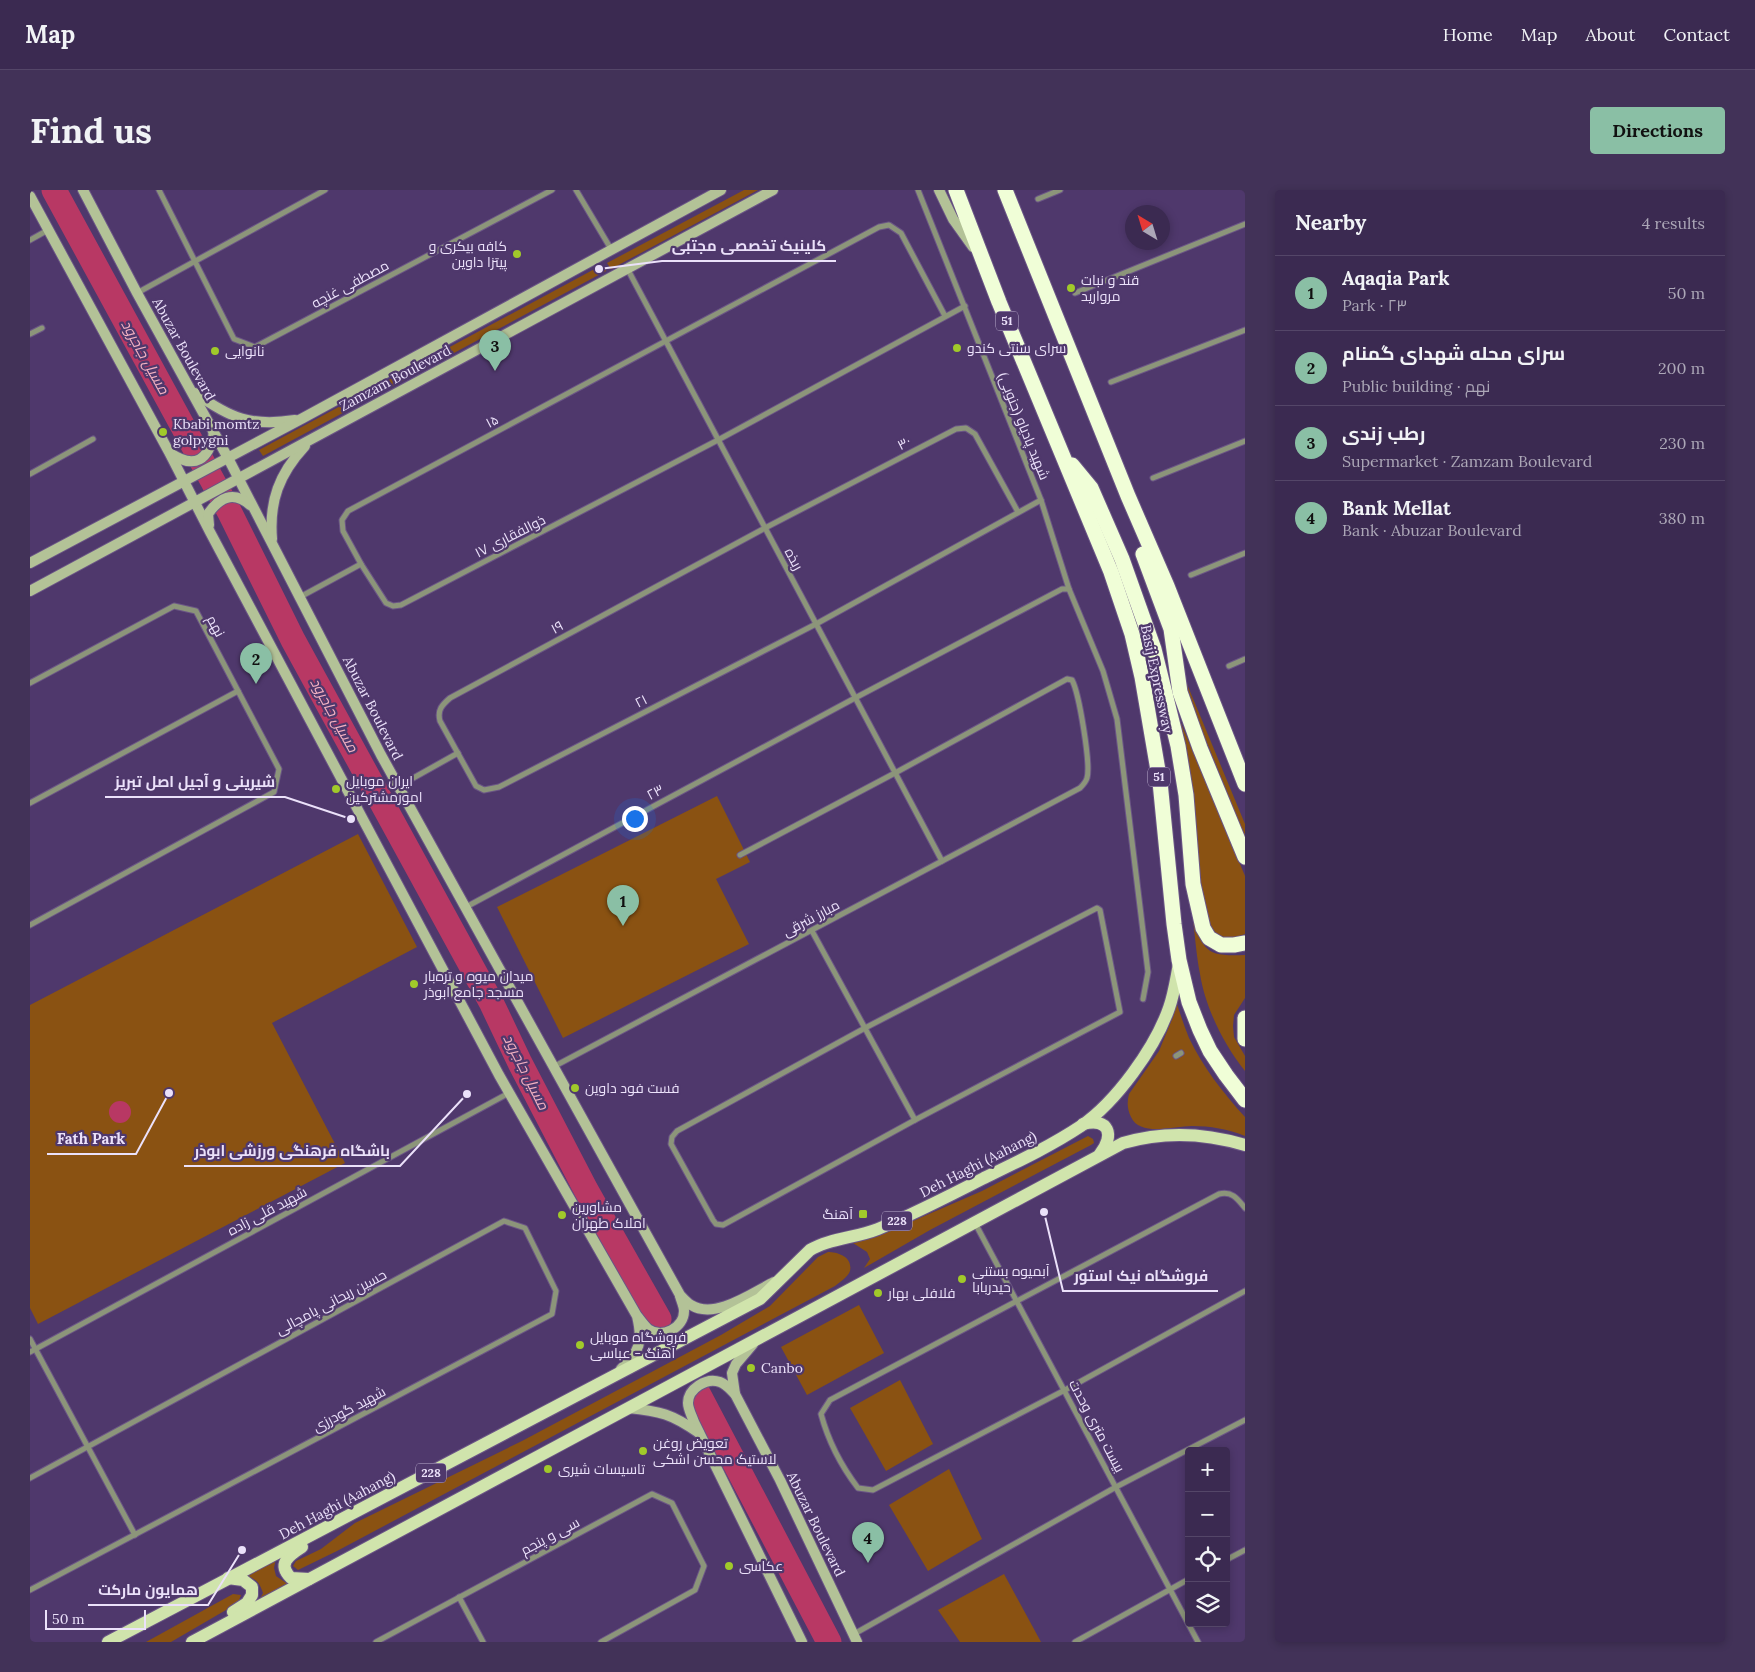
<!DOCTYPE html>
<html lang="en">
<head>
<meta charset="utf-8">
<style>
  body { margin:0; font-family:Lora,Cairo,serif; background:#423258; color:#f1f3f6 }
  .controls { position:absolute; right:15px; bottom:15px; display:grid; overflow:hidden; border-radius:5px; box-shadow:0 2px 8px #0003 }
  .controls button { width:45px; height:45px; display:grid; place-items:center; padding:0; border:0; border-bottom:1px solid #544668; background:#3b2a51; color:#f1f3f6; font:25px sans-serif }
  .compass { position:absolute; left:1095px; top:15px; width:45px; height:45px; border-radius:50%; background:#3b2a51; box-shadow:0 2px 8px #0003; rotate:322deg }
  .scale { position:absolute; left:15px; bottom:12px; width:101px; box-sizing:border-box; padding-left:5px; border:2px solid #ebe1fa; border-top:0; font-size:14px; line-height:18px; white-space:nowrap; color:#ebe1fa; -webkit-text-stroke:4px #4f386c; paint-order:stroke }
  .you { position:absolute; left:604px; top:628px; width:18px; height:18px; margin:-12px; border:4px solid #fff; border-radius:50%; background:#1a73e8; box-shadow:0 0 0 8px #1a73e833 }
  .badge { display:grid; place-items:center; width:32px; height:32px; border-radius:50%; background:#8abfa5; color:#111; font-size:16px; font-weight:700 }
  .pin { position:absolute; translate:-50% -41px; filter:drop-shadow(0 1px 2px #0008) }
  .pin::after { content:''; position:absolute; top:26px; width:18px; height:15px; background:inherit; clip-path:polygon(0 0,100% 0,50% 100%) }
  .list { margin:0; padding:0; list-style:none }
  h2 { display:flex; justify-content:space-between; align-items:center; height:65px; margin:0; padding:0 20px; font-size:21px }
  h2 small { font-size:16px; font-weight:400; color:#aca7b7 }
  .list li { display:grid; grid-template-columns:32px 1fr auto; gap:15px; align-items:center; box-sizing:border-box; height:75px; padding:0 20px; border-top:1px solid #544668 }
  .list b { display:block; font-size:19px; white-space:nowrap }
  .list p { margin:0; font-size:16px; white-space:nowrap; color:#aca7b7 }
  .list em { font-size:16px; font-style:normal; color:#aca7b7 }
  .icon { flex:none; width:28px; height:28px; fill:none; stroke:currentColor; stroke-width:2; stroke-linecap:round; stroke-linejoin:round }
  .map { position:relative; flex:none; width:1215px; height:1452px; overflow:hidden; border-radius:5px }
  header { display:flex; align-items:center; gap:30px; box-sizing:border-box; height:70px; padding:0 25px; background:#3b2a51; border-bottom:1px solid #544668 }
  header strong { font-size:24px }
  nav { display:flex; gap:28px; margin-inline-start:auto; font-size:18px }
  .intro { display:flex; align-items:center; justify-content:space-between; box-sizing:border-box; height:120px; padding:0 30px }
  h1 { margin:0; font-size:35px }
  .button { padding:12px 22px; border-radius:5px; background:#8abfa5; color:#111; font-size:18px; font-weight:700 }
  main { display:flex; gap:30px; padding:0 30px }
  aside { flex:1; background:#3b2a51; border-radius:5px; box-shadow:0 2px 8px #0003 }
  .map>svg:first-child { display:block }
  .green { fill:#8a5212 }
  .water { fill:#b83864 }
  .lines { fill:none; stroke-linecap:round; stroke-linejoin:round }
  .river { stroke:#b83864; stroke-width:25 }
  .street-casing { stroke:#6b5686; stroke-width:7 }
  .secondary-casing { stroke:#6b5686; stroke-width:12 }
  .primary-casing { stroke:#6b5686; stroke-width:14 }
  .highway-casing { stroke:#6b5686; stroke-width:17 }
  .street { stroke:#8c957a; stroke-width:5 }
  .secondary { stroke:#b3c297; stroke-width:10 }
  .primary { stroke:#d0e4ac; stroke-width:12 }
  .highway { stroke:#f0fed7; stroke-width:15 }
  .poi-dot { fill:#a1c92a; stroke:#4f386c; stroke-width:2 }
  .labels { text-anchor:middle; stroke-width:4.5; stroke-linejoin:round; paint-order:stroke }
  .shield { fill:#4f386c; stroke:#bcaecf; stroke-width:1 }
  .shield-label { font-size:12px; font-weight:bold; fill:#ebe1fa }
  .poi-label { font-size:14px; fill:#ebe1fa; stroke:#4f386c; text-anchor:start }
  .street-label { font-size:14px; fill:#ebe1fa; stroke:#4f386c }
  .water-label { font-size:15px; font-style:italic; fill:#f3b1c1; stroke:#4f386c }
  .leader { fill:none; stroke:#ebe1fa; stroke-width:2 }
  .callout-dot { fill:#ebe1fa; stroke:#4f386c; stroke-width:2 }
  .callout-label { font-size:15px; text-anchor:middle; font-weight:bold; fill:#ebe1fa; stroke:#4f386c; stroke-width:4.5; stroke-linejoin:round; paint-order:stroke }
</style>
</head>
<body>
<header>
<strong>Map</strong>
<nav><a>Home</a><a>Map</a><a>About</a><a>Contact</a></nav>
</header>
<div class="intro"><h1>Find us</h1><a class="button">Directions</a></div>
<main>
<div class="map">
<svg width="1215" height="1452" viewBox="0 0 1215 1452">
  <rect width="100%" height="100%" fill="#4f386c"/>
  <g class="green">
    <path d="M714 0H728L581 79 577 73Z"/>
    <path d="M572 75 576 81 233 266 229 260Z"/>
    <path d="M1152 482 1215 634V647L1165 523Z"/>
    <path d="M1148 526 1215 686V744C1188 756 1183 744 1174 721Z"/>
    <path d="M687 606 720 672 686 689 719 754 533 848 467 717Z"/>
    <path d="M328 644 387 757 242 833 315 973 8 1134 0 1118V815Z"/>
    <path d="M1162 723C1173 760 1174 767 1215 765V808L1204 825 1203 836 1204 847 1215 866V881C1194 855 1175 817 1170 784 1166 764 1165 743 1162 723Z"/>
    <path d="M1146 811C1150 823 1154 836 1159 848 1173 877 1193 903 1215 927V946C1198 939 1180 936 1162 936 1144 936 1110 947 1101 927 1097 919 1097 912 1099 904L1129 861 1143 827Z"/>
    <path d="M1058 946 1063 949 1064 953 1061 955 900 1040 834 1078 840 1069 837 1062 823 1053 846 1047 952 1001Z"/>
    <path d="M798 1062C808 1062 823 1067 820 1081 818 1087 810 1092 805 1096L307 1361 268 1380 263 1376 266 1371 291 1359 325 1333 492 1251 691 1145 740 1116 788 1067Z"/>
    <path d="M829 1115 854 1163 777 1205 751 1157Z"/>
    <path d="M870 1190 903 1254 856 1281 820 1218Z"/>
    <path d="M919 1279 952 1349 898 1381 859 1315Z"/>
    <path d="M246 1368 244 1378 246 1386 259 1395 229 1411 233 1403C229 1391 227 1390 215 1385Z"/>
    <path d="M974 1384 1011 1452H930L908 1420Z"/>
    <path d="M203 1404 211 1405 208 1413 141 1452H116Z"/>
  </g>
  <circle class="water" cx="90" cy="922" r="11"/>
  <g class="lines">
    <g class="river">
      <path d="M24 0 199 321 263 450 461 812 490 873 556 1000 629 1129"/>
      <path d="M669 1205 799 1452"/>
    </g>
    <g class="street-casing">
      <g id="street">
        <path d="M129 0 204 149 225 157 522 0"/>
        <path d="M546 0 581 59"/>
        <path d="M888 0 1011 310 1039 399 1073 481 1087 529 1118 782 1113 809"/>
        <path d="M1008 9 1030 0"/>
        <path d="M0 50 18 40"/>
        <path d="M597 78 912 671"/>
        <path d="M107 103 295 0"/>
        <path d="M1045 103 1215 34"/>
        <path d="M915 126 871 43 859 35 849 37 318 321 312 330 313 341 331 374 356 413 363 416 371 415 688 250 935 116"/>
        <path d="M0 144 12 138"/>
        <path d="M1081 192 1215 140"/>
        <path d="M0 284 63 249"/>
        <path d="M1123 288 1215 251"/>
        <path d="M988 322 945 244 936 238 926 239 735 338 420 508C412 515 407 520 410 531L446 596 454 600 469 597 786 434 1011 310"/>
        <path d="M1161 385 1215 363"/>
        <path d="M270 407 331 374"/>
        <path d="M1199 476 1215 469"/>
        <path d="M0 493 144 416 166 421 249 579 244 602 0 735"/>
        <path d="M369 596 428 563"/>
        <path d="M0 613 208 501"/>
        <path d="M436 717 825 508 1032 399H1039"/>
        <path d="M1067 718 1070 720 1090 822 885 930 693 1035 686 1034 683 1030 641 954 642 947 647 941 835 838Z"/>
        <path d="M782 741 885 930"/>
        <path d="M1146 866 1151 863"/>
        <path d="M523 877 1050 598C1053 595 1056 592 1057 588 1061 574 1049 503 1042 490L1037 489 865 583 710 665"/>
        <path d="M1215 1018C1207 1008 1202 1001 1189 1004L800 1210 791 1224C798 1250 812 1277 828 1298L843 1300 1035 1200 1215 1101"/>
        <path d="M945 1033 1168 1452"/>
        <path d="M0 1149 105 1345"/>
        <path d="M0 1162 479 903"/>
        <path d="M0 1288 474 1031 495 1038 526 1101 522 1124 0 1400"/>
        <path d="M1196 1370 1215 1360"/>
        <path d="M429 1407 453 1452"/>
        <path d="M824 1444 1086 1297 1215 1230"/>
        <path d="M346 1452 622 1304 642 1313 674 1376 665 1400 571 1452"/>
        <path d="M1045 1452 1159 1389"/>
      </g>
    </g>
    <g class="secondary-casing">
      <g id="secondary">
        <path d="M53 0 107 103 198 268 351 565 650 1105C653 1108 657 1113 661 1115 685 1130 722 1103 744 1092"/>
        <path d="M909 0 923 29 943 57"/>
        <path d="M0 6 139 262 180 342 469 885 607 1126C613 1151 610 1162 591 1179"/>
        <path d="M165 203C200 228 221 237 265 230"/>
        <path d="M140 263C165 280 179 270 184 242"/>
        <path d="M179 335 178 324C189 308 203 300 220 315"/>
        <path d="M242 349C239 311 249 284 275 256"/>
        <path d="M0 373 273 228 691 0"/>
        <path d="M0 401 743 0"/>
        <path d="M608 1127C611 1131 615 1136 618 1139 632 1149 654 1138 654 1121 654 1116 651 1110 650 1106"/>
        <path d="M723 1154 706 1174 702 1183 705 1204 750 1290 827 1452"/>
        <path d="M705 1204C700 1199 696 1194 690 1192 676 1187 658 1199 658 1213 658 1219 662 1226 664 1232L772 1452"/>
        <path d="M598 1218C630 1221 642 1224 669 1243"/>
      </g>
    </g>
    <g class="primary-casing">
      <g id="primary">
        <path d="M1053 934C1079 927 1085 945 1070 964"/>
        <path d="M272 1357C258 1366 247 1374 261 1388L279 1389"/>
        <path d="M198 1388 213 1390 222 1397V1405L217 1413 203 1422"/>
        <path d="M78 1452 730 1109 780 1060C800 1048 826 1048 848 1039 884 1024 919 1006 954 988 987 972 1021 956 1051 936 1086 912 1125 858 1139 818 1144 804 1146 789 1149 774"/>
        <path d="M162 1452 1093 953C1134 941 1175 943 1215 955"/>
      </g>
    </g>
    <g class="highway-casing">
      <g id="highway">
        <path d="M926 0 969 112 1081 382 1102 444 1112 487 1130 592 1144 734 1149 770 1159 812 1170 840 1180 861 1196 885 1215 910"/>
        <path d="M975 0 1098 306 1137 396 1215 594"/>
        <path d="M1042 275 1061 298 1092 369 1124 459 1148 556 1156 605 1163 694 1173 738 1179 748 1191 755H1204L1215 753"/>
        <path d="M1113 364 1141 439 1150 502 1170 558 1215 667"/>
        <path d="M1215 828V849"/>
      </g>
    </g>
    <use href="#street" class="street"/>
    <use href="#secondary" class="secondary"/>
    <use href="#primary" class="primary"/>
    <use href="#highway" class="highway"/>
  </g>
  <g class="poi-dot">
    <circle cx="487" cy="64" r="5"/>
    <circle cx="1041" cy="98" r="5"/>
    <circle cx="927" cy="158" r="5"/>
    <circle cx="185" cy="161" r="5"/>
    <circle cx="133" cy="242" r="5"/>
    <circle cx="306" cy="599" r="5"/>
    <circle cx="384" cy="794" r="5"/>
    <circle cx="545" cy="898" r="5"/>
    <rect x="828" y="1019" width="10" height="10" rx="2.5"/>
    <circle cx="532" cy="1025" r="5"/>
    <circle cx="932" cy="1089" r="5"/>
    <circle cx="848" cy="1103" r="5"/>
    <circle cx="550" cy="1155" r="5"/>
    <circle cx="721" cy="1178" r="5"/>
    <circle cx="613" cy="1261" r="5"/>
    <circle cx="518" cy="1279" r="5"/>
    <circle cx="699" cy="1376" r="5"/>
  </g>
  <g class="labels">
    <g class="shield">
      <rect x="966" y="121.5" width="22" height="19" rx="4"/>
      <rect x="1118" y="577.5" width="22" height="19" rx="4"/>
      <rect x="852" y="1021.5" width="30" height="19" rx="4"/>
      <rect x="386" y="1273.5" width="30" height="19" rx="4"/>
    </g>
    <g class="shield-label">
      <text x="977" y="135">51</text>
      <text x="1129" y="591">51</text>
      <text x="867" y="1035">228</text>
      <text x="401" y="1287">228</text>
    </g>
    <g class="poi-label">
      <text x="477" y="61" text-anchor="end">کافه بیکری و<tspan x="477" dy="16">پیتزا داوین</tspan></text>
      <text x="1051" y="95">قند و نبات<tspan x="1051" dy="16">مروارید</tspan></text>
      <text x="937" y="163">سرای سنتی کندو</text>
      <text x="195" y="166">نانوایی</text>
      <text x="143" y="239">Kbabi momtz<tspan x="143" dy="16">golpygni</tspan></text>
      <text x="316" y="596">ایران موبایل<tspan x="316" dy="16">امورمشترکین</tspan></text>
      <text x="394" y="791">میدان میوه و تره‌بار<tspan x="394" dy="16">مسجد جامع ابوذر</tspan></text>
      <text x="555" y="903">فست فود داوین</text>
      <text x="542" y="1022">مشاورین<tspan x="542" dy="16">املاک طهران</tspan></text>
      <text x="823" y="1029" text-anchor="end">آهنگ</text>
      <text x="942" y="1086">آبمیوه بستنی<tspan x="942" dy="16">حیدربابا</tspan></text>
      <text x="858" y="1108">فلافلی بهار</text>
      <text x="560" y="1152">فروشگاه موبایل<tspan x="560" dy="16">آهنگ - عباسی</tspan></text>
      <text x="731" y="1183">Canbo</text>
      <text x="623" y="1258">تعویض روغن<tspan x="623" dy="16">لاستیک محسن اشکی</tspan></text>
      <text x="528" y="1284">تاسیسات شیری</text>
      <text x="709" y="1381">عکاسى</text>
    </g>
    <g class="street-label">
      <text transform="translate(320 94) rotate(-28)" y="5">مصطفی غنچه</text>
      <text transform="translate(154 159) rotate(61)" y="5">Abuzar Boulevard</text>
      <text transform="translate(365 188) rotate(-28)" y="5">Zamzam Boulevard</text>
      <text transform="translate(462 231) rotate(-28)" y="5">۱۵</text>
      <text transform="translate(994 236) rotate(68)" y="5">شهید پادیاو (جنوبی)</text>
      <text transform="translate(874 253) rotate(-27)" y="5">۳۰</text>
      <text transform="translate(480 346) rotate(-27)" y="5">ذوالفقاری ۱۷</text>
      <text transform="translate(764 369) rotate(62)" y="5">ربذه</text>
      <text transform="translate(186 436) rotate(62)" y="5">نهم</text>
      <text transform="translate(527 437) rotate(-28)" y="5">۱۹</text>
      <text transform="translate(1127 489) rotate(78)" y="5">Basij Expressway</text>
      <text transform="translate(611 511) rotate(-27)" y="5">۲۱</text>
      <text transform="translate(343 518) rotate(63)" y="5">Abuzar Boulevard</text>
      <text transform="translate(625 602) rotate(-28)" y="5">۲۳</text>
      <text transform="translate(781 728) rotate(-28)" y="5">مبارز شرقی</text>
      <text transform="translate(948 974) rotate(-27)" y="5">Deh Haghi (Aahang)</text>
      <text transform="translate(237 1021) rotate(-28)" y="5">شهید قلی زاده</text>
      <text transform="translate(301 1112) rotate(-28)" y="5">حسین ریحانی پامچالی</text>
      <text transform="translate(319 1219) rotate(-28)" y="5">شهید گودرزی</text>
      <text transform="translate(1067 1236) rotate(62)" y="5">بیست متری وحدت</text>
      <text transform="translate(307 1315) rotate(-28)" y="5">Deh Haghi (Aahang)</text>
      <text transform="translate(786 1334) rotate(64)" y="5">Abuzar Boulevard</text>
      <text transform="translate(520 1346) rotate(-28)" y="5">سی و پنجم</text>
    </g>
    <g class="water-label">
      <text transform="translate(115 167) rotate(61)" y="5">مسیل جاجرود</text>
      <text transform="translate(304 525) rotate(61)" y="5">مسیل جاجرود</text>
      <text transform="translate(496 882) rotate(63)" y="5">مسیل جاجرود</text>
    </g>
  </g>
  <path class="leader" d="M569 79L632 71H806M321 629L255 607H75M139 903L106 964H17M437 904L370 976H154M1014 1022L1033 1101H1188M212 1360L178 1415H58"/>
  <g class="callout-dot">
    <circle cx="569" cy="79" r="5"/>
    <circle cx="321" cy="629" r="5"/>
    <circle cx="139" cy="903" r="5"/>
    <circle cx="437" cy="904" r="5"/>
    <circle cx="1014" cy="1022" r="5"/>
    <circle cx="212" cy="1360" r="5"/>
  </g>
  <g class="callout-label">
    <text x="719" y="61">کلینیک تخصصی مجتبی</text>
    <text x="165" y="597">شیرینی و آجیل اصل تبریز</text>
    <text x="61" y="954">Fath Park</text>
    <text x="262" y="966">باشگاه فرهنگی ورزشی ابوذر</text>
    <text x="1111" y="1091">فروشگاه نیک استور</text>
    <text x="118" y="1405">همایون مارکت</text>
  </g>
</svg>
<div class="controls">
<button>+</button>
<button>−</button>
<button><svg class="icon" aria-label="locate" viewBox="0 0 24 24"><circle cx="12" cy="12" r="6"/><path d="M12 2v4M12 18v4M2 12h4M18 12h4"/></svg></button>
<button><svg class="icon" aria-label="layers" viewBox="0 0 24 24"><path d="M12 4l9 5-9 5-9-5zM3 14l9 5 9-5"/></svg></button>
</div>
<svg class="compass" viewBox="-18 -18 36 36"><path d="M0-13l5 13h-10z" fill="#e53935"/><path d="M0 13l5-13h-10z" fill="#aca7b7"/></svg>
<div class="scale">50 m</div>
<div class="you"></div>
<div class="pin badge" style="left:593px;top:736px">1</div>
<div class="pin badge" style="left:226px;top:494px">2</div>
<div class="pin badge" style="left:465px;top:181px">3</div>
<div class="pin badge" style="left:838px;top:1373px">4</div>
</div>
<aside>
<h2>Nearby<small>4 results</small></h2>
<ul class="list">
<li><span class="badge">1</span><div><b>Aqaqia Park</b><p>Park · ۲۳</p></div><em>50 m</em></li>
<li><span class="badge">2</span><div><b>سرای محله شهدای گمنام</b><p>Public building · نهم</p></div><em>200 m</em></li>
<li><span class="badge">3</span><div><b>رطب زندی</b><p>Supermarket · Zamzam Boulevard</p></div><em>230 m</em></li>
<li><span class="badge">4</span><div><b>Bank Mellat</b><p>Bank · Abuzar Boulevard</p></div><em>380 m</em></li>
</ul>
</aside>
</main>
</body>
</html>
